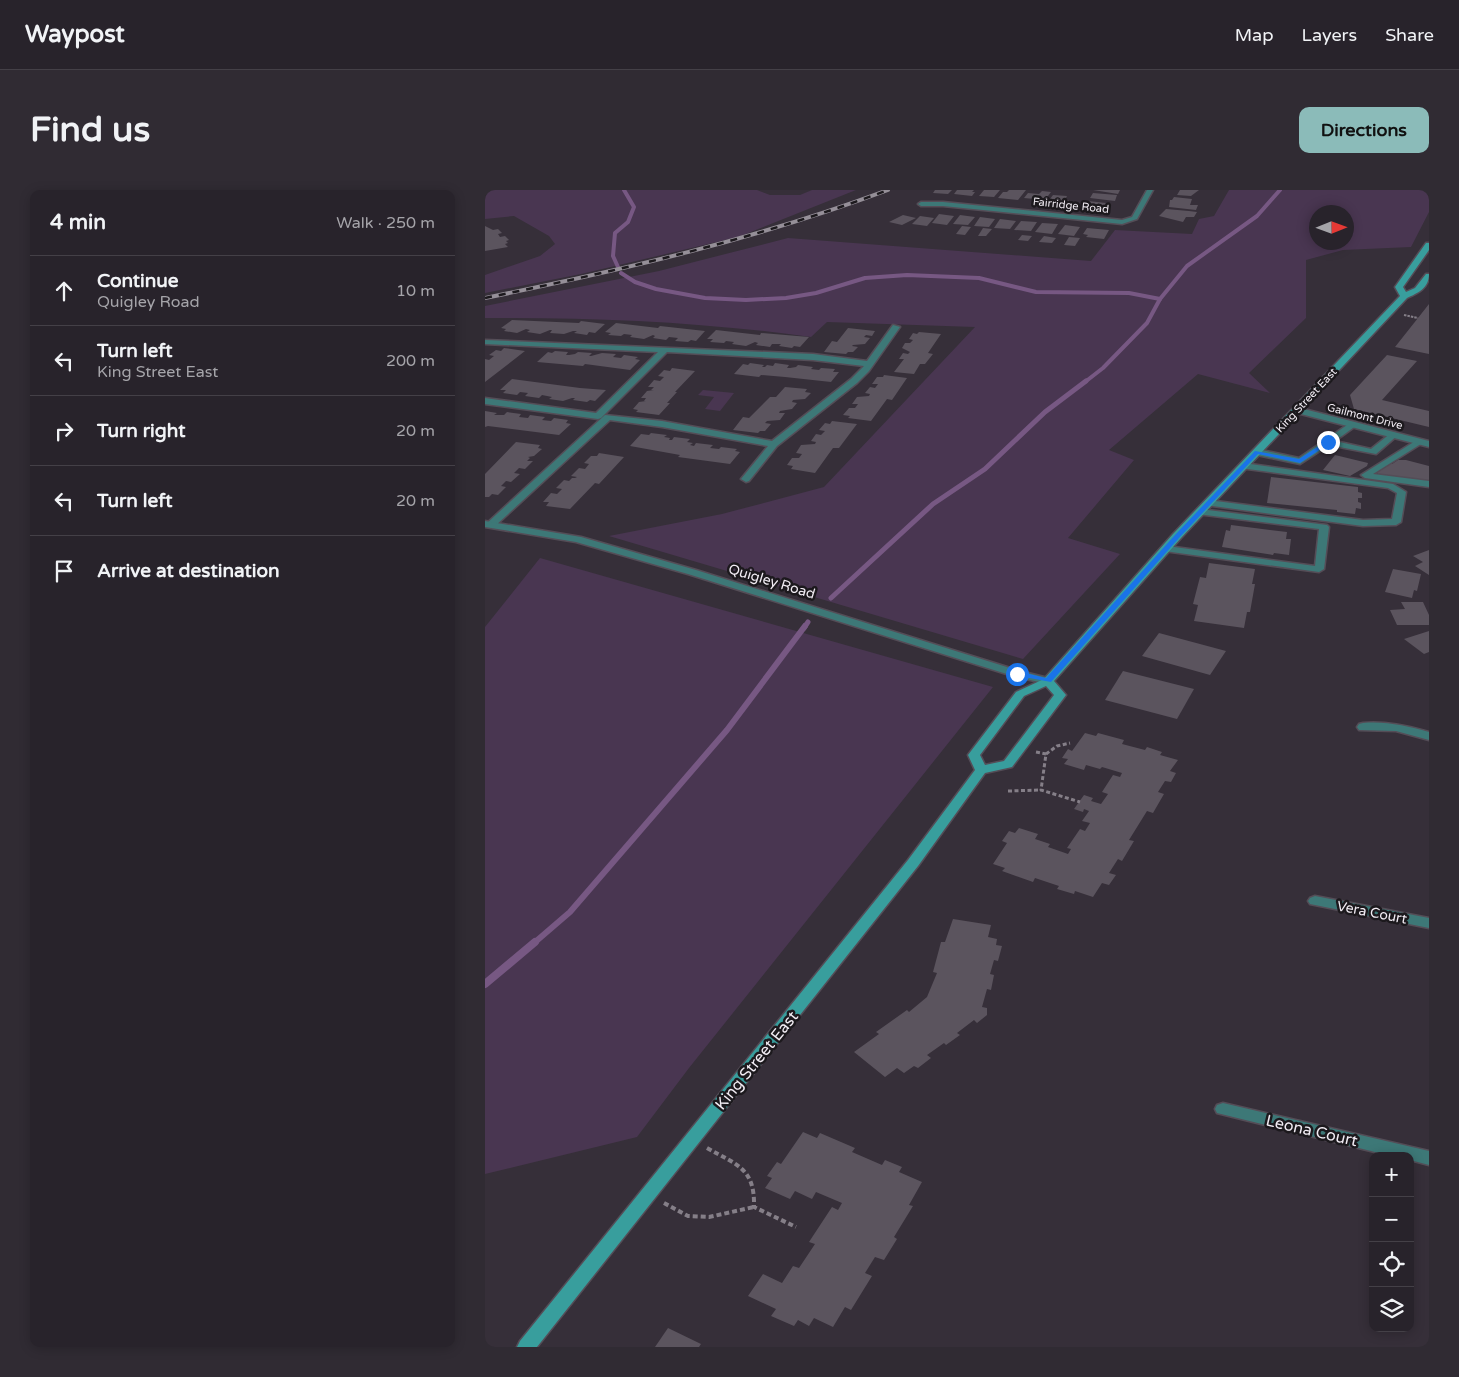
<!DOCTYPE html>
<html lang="en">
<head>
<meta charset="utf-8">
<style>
  body { margin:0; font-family:"Varela Round",sans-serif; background:#302b33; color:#f1f3f6 }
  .controls { position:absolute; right:15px; bottom:15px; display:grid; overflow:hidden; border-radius:10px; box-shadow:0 2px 12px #0003 }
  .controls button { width:45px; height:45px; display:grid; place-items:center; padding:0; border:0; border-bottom:1px solid #444047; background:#28232b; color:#f1f3f6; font:25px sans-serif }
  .compass { position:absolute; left:824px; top:15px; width:45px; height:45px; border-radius:50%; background:#28232b; box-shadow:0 2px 12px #0003; rotate:89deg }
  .stop { position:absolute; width:15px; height:15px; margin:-11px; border:4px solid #1a73e8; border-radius:50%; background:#fff }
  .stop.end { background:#1a73e8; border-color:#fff; box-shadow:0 1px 5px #0008 }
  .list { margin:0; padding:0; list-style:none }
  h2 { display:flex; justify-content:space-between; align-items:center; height:65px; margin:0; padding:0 20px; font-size:21px }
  h2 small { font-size:16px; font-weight:400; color:#a5a4a9 }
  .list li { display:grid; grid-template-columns:32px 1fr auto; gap:15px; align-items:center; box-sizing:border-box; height:70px; padding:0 20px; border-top:1px solid #444047 }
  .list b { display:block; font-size:19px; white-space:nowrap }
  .list p { margin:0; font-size:16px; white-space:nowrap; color:#a5a4a9 }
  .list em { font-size:16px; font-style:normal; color:#a5a4a9 }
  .icon { flex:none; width:28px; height:28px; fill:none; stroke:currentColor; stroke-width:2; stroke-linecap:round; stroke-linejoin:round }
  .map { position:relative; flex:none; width:944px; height:1157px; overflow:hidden; border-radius:10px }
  header { display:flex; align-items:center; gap:30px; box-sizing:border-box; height:70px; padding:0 25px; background:#28232b; border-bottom:1px solid #444047 }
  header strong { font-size:24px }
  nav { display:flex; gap:28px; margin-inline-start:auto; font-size:18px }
  .intro { display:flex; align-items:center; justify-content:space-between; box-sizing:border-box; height:120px; padding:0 30px }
  h1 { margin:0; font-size:35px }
  .button { padding:12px 22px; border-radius:10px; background:#8bbbb9; color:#111; font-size:18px; font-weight:700 }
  main { display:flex; gap:30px; padding:0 30px }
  aside { flex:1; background:#28232b; border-radius:10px; box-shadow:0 2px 12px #0003 }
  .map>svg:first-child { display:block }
  .green { fill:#493651; fill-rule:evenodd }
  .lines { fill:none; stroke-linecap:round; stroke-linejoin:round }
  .stream-far3 { stroke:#775883; stroke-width:4 }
  .stream-far2 { stroke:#775883; stroke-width:5 }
  .stream-far1 { stroke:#775883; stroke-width:6 }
  .stream { stroke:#775883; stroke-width:8 }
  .building { fill:#5b545e }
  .service-casing { stroke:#544d57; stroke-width:3 }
  .minor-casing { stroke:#544d57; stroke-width:3 }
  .tertiary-casing { stroke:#544d57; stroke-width:3 }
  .secondary-casing { stroke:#544d57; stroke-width:3 }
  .path-far2 { stroke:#857f88; stroke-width:2; stroke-dasharray:2.5 1; stroke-linecap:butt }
  .path-far1 { stroke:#857f88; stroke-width:3; stroke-dasharray:4 2.5; stroke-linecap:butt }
  .path { stroke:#857f88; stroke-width:4; stroke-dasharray:5 3; stroke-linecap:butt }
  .service { fill:#3d7877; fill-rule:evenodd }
  .minor { fill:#3d7877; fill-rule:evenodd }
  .tertiary { fill:#3d7877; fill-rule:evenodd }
  .secondary { fill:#389e9d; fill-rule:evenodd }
  .rail-casing { stroke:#958f98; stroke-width:4 }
  .rail { stroke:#1c191d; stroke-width:2.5; stroke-dasharray:7; stroke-linecap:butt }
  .route { fill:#1a73e8 }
  .labels { text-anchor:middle; stroke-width:5; stroke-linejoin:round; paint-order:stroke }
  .far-street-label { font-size:11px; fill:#f2edf4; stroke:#1c191d }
  .street-label { font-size:14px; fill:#f2edf4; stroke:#1c191d }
  .near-street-label { font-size:16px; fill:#f2edf4; stroke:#1c191d }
</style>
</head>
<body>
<header>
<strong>Waypost</strong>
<nav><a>Map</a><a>Layers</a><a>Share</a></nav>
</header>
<div class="intro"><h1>Find us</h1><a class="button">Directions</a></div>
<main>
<aside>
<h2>4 min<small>Walk · 250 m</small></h2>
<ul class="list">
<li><svg class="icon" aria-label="ahead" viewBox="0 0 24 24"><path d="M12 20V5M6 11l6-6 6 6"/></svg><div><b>Continue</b><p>Quigley Road</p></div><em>10 m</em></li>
<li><svg class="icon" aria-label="left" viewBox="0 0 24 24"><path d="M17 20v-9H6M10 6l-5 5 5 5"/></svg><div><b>Turn left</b><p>King Street East</p></div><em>200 m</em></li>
<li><svg class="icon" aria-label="right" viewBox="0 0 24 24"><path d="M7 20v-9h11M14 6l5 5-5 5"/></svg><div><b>Turn right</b></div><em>20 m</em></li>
<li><svg class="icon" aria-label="left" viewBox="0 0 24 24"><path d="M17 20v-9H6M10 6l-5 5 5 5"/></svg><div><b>Turn left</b></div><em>20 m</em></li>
<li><svg class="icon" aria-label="arrive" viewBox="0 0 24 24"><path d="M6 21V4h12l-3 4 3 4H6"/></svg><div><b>Arrive at destination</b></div></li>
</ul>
</aside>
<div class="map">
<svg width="944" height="1157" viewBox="0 0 944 1157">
  <rect width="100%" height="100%" fill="#362f39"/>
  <g class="green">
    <path d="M0 0H272L285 5H315L327 0H371L253 47 96 84 0 103V85L55 66 70 54 64 46 29 26 0 29Z"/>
    <path d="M744 0H944V22L926 57 858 60 821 70V128L764 183 785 203 713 184 624 260 649 270 583 348 635 364 538 469 124 346 237 324 339 297 490 137 342 132 326 147C220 132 107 127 0 128V116L174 81 303 48 606 71 630 40 707 44 714 29 729 26ZM832 22H862V52H832Z"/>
    <path d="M218 200 249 203 235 221 220 219 229 207 213 205Z"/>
    <path d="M55 368 508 497 204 878 152 947 0 984V437Z"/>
  </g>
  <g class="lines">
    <g class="stream-far3">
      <path d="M133 77 128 66 130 43 143 32 149 17 139 0"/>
      <path d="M136 83 150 92 171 99 220 108 261 110 301 108 331 103 380 88 422 85 494 88 551 102 644 103 675 109"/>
      <path d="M600 192 618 178 662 133 675 109 702 76 772 26 795 0"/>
    </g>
    <g class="stream-far2">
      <path d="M346 408 448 314 500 279 560 222 601 191"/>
      <path d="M319 438 323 432"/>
    </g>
    <path class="stream-far1" d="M49 753 85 722 242 540 320 436"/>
    <path class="stream" d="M0 794 50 752"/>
  </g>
  <g class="building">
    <path d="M450 0H467L463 4 448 3Z"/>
    <path d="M472 0H489L487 2H490L487 6 469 4Z"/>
    <path d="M499 0H515L509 7 494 6Z"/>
    <path d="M524 0H541L533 10 513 8 518 2H522Z"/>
    <path d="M608 0H635L633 4Z"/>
    <path d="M695 0H714L706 6 692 5Z"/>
    <path d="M557 1 566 2 560 10 539 8 543 3 554 4Z"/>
    <path d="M608 3 632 5 630 11 605 8Z"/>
    <path d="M568 5 582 6 580 10H584L581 15 562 13Z"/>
    <path d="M689 7 707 9 705 15H713L711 20 684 17 685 10H687Z"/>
    <path d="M603 11 621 13 615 22 596 20 599 17 604 16H601Z"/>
    <path d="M681 19 704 21 712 22 709 27H701L698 32 674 26Z"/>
    <path d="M454 24 469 26 462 35 447 33Z"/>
    <path d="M418 25 431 28 417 35 404 32Z"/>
    <path d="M475 25 490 27 483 35 468 34Z"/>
    <path d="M435 26 449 28 442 36 427 34Z"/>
    <path d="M495 27 510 29 504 37 489 36Z"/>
    <path d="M515 29 531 31 525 39 509 38Z"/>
    <path d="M536 31 552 32 546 41 529 40Z"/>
    <path d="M557 33 573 34 567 44 550 42Z"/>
    <path d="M580 35 595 37 589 46 573 44Z"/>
    <path d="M0 36 8 40 13 39 17 43 13 44 15 47 20 46 24 50 21 51 23 53 20 54 23 57 0 61Z"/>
    <path d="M477 36 486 37 480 45 471 44Z"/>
    <path d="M498 38 507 39 501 46H493Z"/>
    <path d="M602 38 624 40 619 49 601 47 603 45 598 44Z"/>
    <path d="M537 45 547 46 543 51 533 50Z"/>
    <path d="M559 46 571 48 567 53 554 52Z"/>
    <path d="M584 47 595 48 590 56 579 55Z"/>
    <path d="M944 114V164L910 157 933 128Z"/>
    <path d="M27 130 94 133 96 131 120 134 110 143 104 142 102 145 89 143 92 141H88L79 144 65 143 67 140H65L55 144 42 142 45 140 41 139 32 143 19 141 21 139 16 138Z"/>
    <path d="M131 133 173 138 175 136 220 141 211 151 206 150 203 152 190 151 193 148 184 147 181 150 168 148 170 146 168 145 159 149 145 147 147 145 139 144 136 146 123 145 126 143 120 142Z"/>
    <path d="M363 138 390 141 387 146 381 145 379 147 385 148 380 154 368 155 367 156 373 157 368 162H363L361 164 339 162 347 151 352 152Z"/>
    <path d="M231 140 275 145 276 143 324 147 315 157 309 156 307 158 294 156 296 154H287L285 157 271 155 273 153 270 152 261 156 247 154 249 152 241 151 239 153 225 152 228 149H222Z"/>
    <path d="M434 142 456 144 443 163 448 164 440 174H435L429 184 409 182 419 169H414L418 163 423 164 425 162 417 158 420 153H425L428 150 424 149 428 143 432 144Z"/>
    <path d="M19 158 40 161 0 192V169L4 170 9 166 4 165 11 160 16 161Z"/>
    <path d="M70 161 83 162 81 165H84L90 164 93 162 107 163 104 166H106L117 163 131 164 128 167 136 168 139 165 153 167 150 169 155 170 145 180 100 174 98 176 52 172 63 162 67 163Z"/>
    <path d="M902 165 932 171 897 210 944 221V237L869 219 865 205Z"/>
    <path d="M265 173 279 175 277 177H280L282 175 288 176 290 173 304 175 302 178H305L311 177 313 175 328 177 326 179 334 180 336 178 350 179 348 182H354L346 192 300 187 276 185 274 187 249 184 258 174 263 175Z"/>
    <path d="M187 178 210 181 190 202H192L182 213H185L174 225 151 222 153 220 148 219 154 212 161 211H159L161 208H156L162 201 169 200H166L169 197H163L169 190 175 191 179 187 173 186 179 180 185 181Z"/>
    <path d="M399 185 422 188 407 210 402 209 386 231 363 228 365 226 358 225 364 218H370L373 214H367L372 207 384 206 385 204 380 203 385 197 390 198 393 194H387L392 187H398Z"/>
    <path d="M27 189 95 198 121 200 110 211 105 210 102 212 88 210 90 208H87L78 211 64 209 67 207 57 205 54 208 40 206 43 203 35 202 32 205 18 203 21 200H15Z"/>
    <path d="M300 197 322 199 320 202 326 203 320 209 308 210 307 212 312 213 307 219 295 221 294 223H300L295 230 282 231 280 233 286 234 280 241H275L273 243 248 240 258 227 264 228 285 207H291Z"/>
    <path d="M0 221 12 223 9 225H19L22 222 36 224 34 227 43 228 45 225 60 227 57 230 66 231 69 228 83 230 81 233 86 234 74 245 3 236 0 237Z"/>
    <path d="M347 231 372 234 354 258H348L330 283 306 279 308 276 302 275 307 268H314L317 264 311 263 316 255 330 254 331 252 326 251 331 244 336 245 340 241 334 240 340 233 345 234Z"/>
    <path d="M166 243 182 245 179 247 185 248 184 250H187L189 247 205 249 202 252 208 253 205 255 209 256 211 253 228 255 225 258 234 259 236 257 252 259 250 261 255 262 245 274 193 267 195 265 145 256 156 244 164 245Z"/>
    <path d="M31 252 55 255 53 258 57 259 49 266 43 267 45 268 42 271H48L40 279 34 278 29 283 35 284 26 292 21 291 16 296 21 297 13 305 7 304 4 307H0V284Z"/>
    <path d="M114 263 139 267 114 294 110 293 85 319 61 316 64 312H58L66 303 72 304 77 299 71 298 79 290 84 291 87 288H90L92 287 86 286 94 278 100 279 104 274 99 273 106 266H112Z"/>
    <path d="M850 265 883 273 882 276 865 286 838 280Z"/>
    <path d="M913 270H921L944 276V291L894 285 891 282 904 273 907 274Z"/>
    <path d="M786 287 873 297V302L877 303V308H873V312L876 313V319L871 318 870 324 852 322V320L782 313Z"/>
    <path d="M746 335 802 342 801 349H806L804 365 789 363 788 365 737 357 741 340 745 341Z"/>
    <path d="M944 360V385L930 376 938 372 928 366Z"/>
    <path d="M724 373 770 379 767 394H770L765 422H762L759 438 709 431 713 415 708 414 715 387 721 388Z"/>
    <path d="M908 379 936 384 932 401 929 400 927 408 900 402Z"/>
    <path d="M916 412H938L944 425V435H912L905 420 920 419Z"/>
    <path d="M944 441V462L939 464 919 449Z"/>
    <path d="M674 443 741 461 725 485 657 466Z"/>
    <path d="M638 481 709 499 692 529 620 510Z"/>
    <path d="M600 543 611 546 613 543 639 550 637 554 660 560 662 557 677 562 675 565 693 570 685 581 691 583 686 592 680 591 673 602 679 604 668 623 662 621 644 650 649 651 637 671 633 669 624 683 631 685 624 695 617 693 608 707 590 701 589 704 572 699 574 696 550 688 548 692 517 681 520 678 508 674 522 653 517 651 524 641 530 643 534 638 553 644 550 649 565 654 563 657 583 664 586 659 582 658 595 639 600 641 605 633 597 631 604 621 599 619 598 622 589 619 599 605 608 608 606 611 616 614 623 604 617 602 628 585 635 587 637 583 617 577 615 579 601 575 599 580 579 574 583 569 577 568 583 559 587 561Z"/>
    <path d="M468 729 506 735 503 747 512 749 511 755 517 756 513 771 509 770 505 784 509 785 506 800 502 799 497 817 502 818V825L492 833 489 830 472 843 475 845 461 855 459 853 442 865 446 868 433 878 429 876 419 883 412 878 400 887 369 862 394 844 391 842 422 820 424 822 442 807 452 783 448 782 456 752H460Z"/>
    <path d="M318 942 332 948 335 943 370 958 367 962 397 975 400 970 417 977 414 982 437 992 424 1015 428 1016 409 1047 412 1049 399 1070 390 1067 380 1083 387 1086 366 1120 360 1117 348 1137 329 1128 324 1136 313 1130 309 1136 286 1126 291 1119 263 1106 278 1084 297 1093 308 1076 314 1078 330 1054 324 1052 347 1017 353 1020 357 1013 331 1002 327 1009 310 1001 305 1009 280 998 287 988 282 986 292 972 296 974Z"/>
    <path d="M183 1138 216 1154 214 1157H170Z"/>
  </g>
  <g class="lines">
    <g class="service-casing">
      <g id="service">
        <path d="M865 233 872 235 850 251 886 259 906 243H909L913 245 891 264 844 255 815 274 772 265 768 262 772 259 814 268Z"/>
        <path d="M932 250H935L939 252 888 284 944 291V297L880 288 876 285Z"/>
        <path d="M758 273 908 294 921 302 916 332 911 335 878 336 720 315V311L723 310 878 330 907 329 912 303 903 298 755 278 754 276Z"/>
        <path d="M715 319 842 335 844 337 839 379 834 382 679 361V357L682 356 830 376 834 339 712 324V320Z"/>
      </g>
    </g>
    <g class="minor-casing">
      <g id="minor">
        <path d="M662 0H668L652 29 637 34 458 16H436L433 14 436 12H458L637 30 647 27Z"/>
        <path d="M408 135 415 137 384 181 372 193 292 256 264 291 261 292 256 289 283 256 177 237 125 230 10 336H2L1 334 120 225 177 231 287 251 366 189 379 176 328 170 182 162 116 228 113 229 0 214V208L111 223 173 162 0 154V150L328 164 382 171Z"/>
        <path d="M811 217 944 251V257L808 222 807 220Z"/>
        <path d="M878 533C901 531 922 536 944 542V550L911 541 874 540 872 537 874 534Z"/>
        <path d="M830 706 944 728V738L825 714 823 711 825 708Z"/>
        <path d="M738 913 944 961V975L925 970V966H906L732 923 730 919 732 915Z"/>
      </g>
    </g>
    <g class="tertiary-casing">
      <path id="tertiary" d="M0 331 96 347 211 380 535 481 567 489 569 491 563 494 528 486 203 384 91 352 0 337Z"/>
    </g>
    <g class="secondary-casing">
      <path id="secondary" d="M941 53H944V60L918 97 921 102 930 98 941 84H944C944 98 933 103 922 108L696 348 569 491 581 505 527 577 500 583 433 676 52 1157H32L35 1151 423 670 490 580 483 565 531 502 559 489 688 344 915 106 910 97ZM561 496 569 505 519 571 500 575 495 565 539 506Z"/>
    </g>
    <path class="path-far2" d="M919 125 933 128"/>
    <g class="path-far1">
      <path d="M551 562 561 564 556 600 595 612"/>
      <path d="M561 564 572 556 585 553"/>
      <path d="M523 601 556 600"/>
    </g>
    <g class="path">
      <path d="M222 958C252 975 270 978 269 1017L311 1037"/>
      <path d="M179 1013 203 1026 224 1027 269 1017"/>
    </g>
    <use href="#service" class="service"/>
    <use href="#minor" class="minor"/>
    <use href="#tertiary" class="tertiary"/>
    <use href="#secondary" class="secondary"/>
    <g class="rail-casing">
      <path id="rail" d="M0 108C137 80 272 49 403 0"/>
    </g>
    <use href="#rail" class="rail"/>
  </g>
  <path class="route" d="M843 250 845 253 815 273 773 264 694 348 566 492 529 485 528 484 532 481 561 488 690 345 770 261 814 269Z"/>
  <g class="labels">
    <g class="far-street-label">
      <text transform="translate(586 15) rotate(6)" y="4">Fairridge Road</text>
      <text transform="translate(821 210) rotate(-47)" y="4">King Street East</text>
      <text transform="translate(880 226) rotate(14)" y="4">Gailmont Drive</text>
    </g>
    <g class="street-label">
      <text transform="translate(287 391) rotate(17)" y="5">Quigley Road</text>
      <text transform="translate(887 722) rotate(11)" y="5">Vera Court</text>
    </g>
    <g class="near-street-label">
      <text transform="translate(271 870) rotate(-51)" y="6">King Street East</text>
      <text transform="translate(827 940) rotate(13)" y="6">Leona Court</text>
    </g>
  </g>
</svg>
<div class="controls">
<button>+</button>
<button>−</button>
<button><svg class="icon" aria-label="locate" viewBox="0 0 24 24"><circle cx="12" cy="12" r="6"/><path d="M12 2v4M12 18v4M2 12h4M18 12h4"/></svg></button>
<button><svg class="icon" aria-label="layers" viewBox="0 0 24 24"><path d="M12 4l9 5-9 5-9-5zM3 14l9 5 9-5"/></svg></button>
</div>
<svg class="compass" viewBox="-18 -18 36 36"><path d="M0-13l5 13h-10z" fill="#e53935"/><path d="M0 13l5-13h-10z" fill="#a5a4a9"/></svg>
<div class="stop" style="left:532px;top:484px"></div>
<div class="stop end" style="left:843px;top:252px"></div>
</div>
</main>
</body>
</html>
